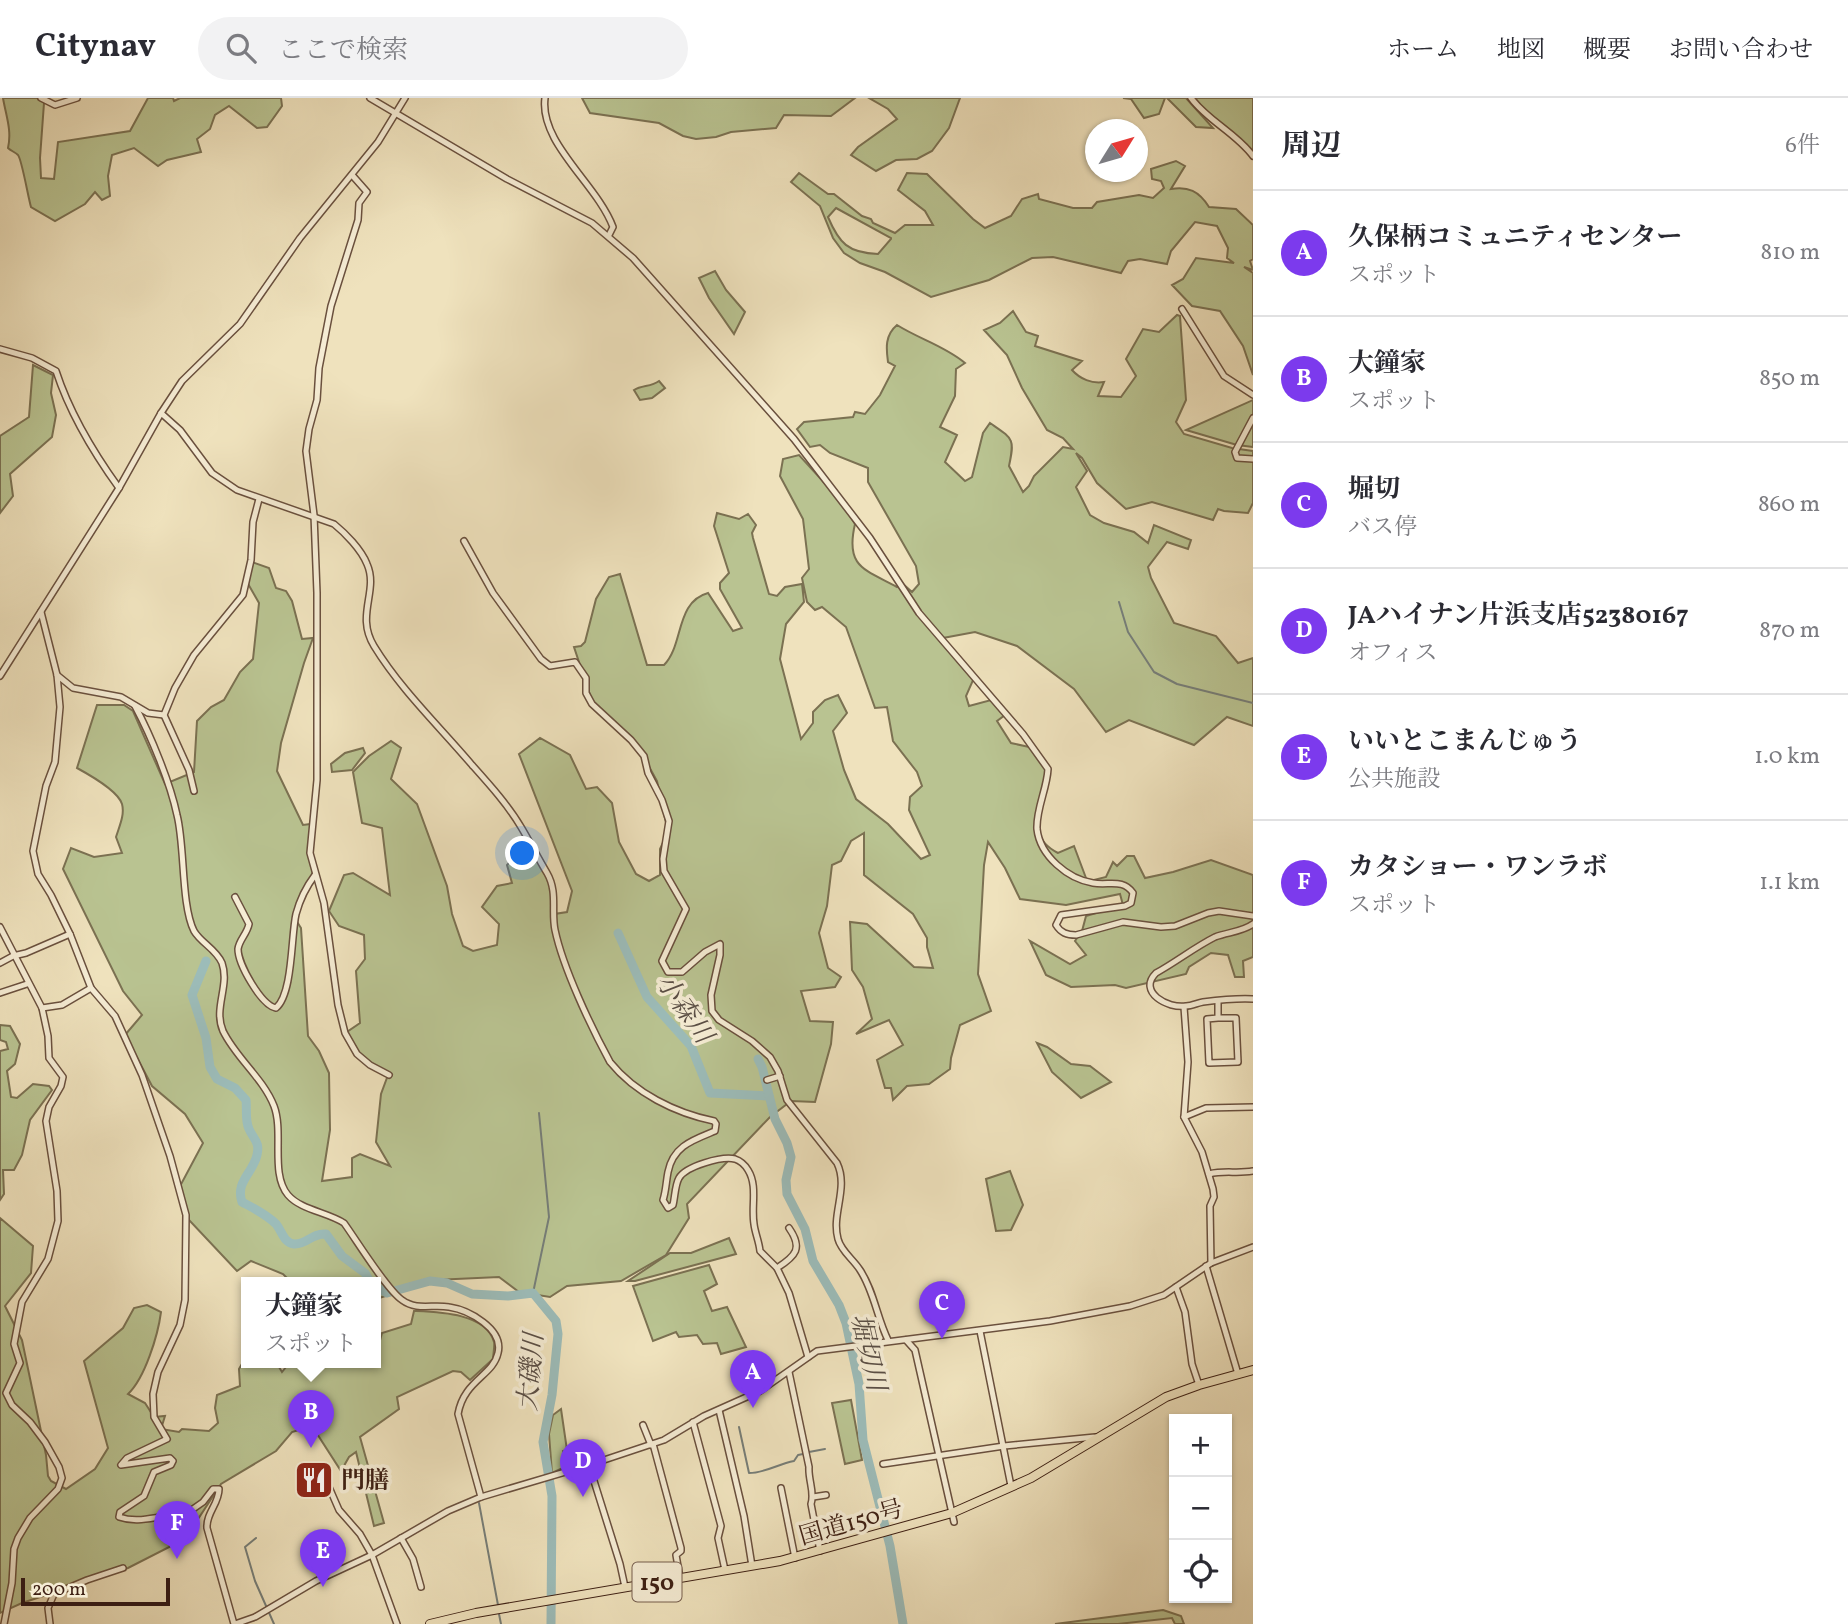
<!DOCTYPE html>
<html lang="ja">
<head>
<meta charset="utf-8">
<style>
  body { margin:0; font-family:Vollkorn,"Noto Serif JP",serif; background:#f2f2f3; color:#2b2b33 }
  .controls { position:absolute; right:21px; bottom:21px; display:grid; overflow:hidden; border-radius:0px; box-shadow:0 2px 5px #0004 }
  .controls button { width:63px; height:63px; display:grid; place-items:center; padding:0; border:0; border-bottom:2px solid #e1e1e2; background:#fff; color:#2b2b33; font:35px sans-serif }
  .compass { position:absolute; left:1085px; top:21px; width:63px; height:63px; border-radius:50%; background:#fff; box-shadow:0 2px 5px #0004; rotate:53deg }
  .scale { position:absolute; left:21px; bottom:18px; width:149px; box-sizing:border-box; padding-left:7px; border:4px solid #3d1f13; border-top:0; font-size:19px; line-height:24px; white-space:nowrap; color:#3d1f13; -webkit-text-stroke:5px #f5ecd4; paint-order:stroke }
  .you { position:absolute; left:523px; top:756px; width:24px; height:24px; margin:-18px; border:5px solid #fff; border-radius:50%; background:#1a73e8; box-shadow:0 0 0 10px #1a73e833 }
  .badge { display:grid; place-items:center; width:46px; height:46px; border-radius:50%; background:#7c3aed; color:#fff; font-size:23px; font-weight:700 }
  .pin { position:absolute; translate:-50% -58px; filter:drop-shadow(0 2px 4px #0008) }
  .pin::after { content:''; position:absolute; top:37px; width:24px; height:21px; background:inherit; clip-path:polygon(0 0,100% 0,50% 100%) }
  .popup { position:absolute; left:241px; top:1179px; width:140px; height:91px; box-sizing:border-box; display:grid; place-content:center; border-radius:0px; background:#fff; filter:drop-shadow(0 2px 5px #0005); font-size:23px; white-space:nowrap; color:#7c7c81 }
  .popup b { font-size:26px; color:#2b2b33 }
  .popup::after { content:''; position:absolute; left:50%; top:100%; margin-left:-14px; border:14px solid transparent; border-top-color:#fff }
  .list { margin:0; padding:0; list-style:none }
  h2 { display:flex; justify-content:space-between; align-items:center; height:91px; margin:0; padding:0 28px; font-size:30px }
  h2 small { font-size:23px; font-weight:400; color:#7c7c81 }
  .list li { display:grid; grid-template-columns:46px 1fr auto; gap:21px; align-items:center; box-sizing:border-box; height:126px; padding:0 28px; border-top:2px solid #e1e1e2 }
  .list b { display:block; font-size:26px; white-space:nowrap }
  .list p { margin:0; font-size:23px; white-space:nowrap; color:#7c7c81 }
  .list em { font-size:23px; font-style:normal; color:#7c7c81 }
  .icon { flex:none; width:38px; height:38px; fill:none; stroke:currentColor; stroke-width:2; stroke-linecap:round; stroke-linejoin:round }
  .map { position:relative; flex:none; width:1253px; height:1526px; overflow:hidden }
  header { display:flex; align-items:center; gap:42px; box-sizing:border-box; height:98px; padding:0 35px; background:#fff; border-bottom:2px solid #e1e1e2 }
  header strong { font-size:33px }
  nav { display:flex; gap:38px; margin-inline-start:auto; font-size:24px }
  .search { width:490px; height:63px; background:#f2f2f3; display:flex; align-items:center; gap:18px; box-sizing:border-box; padding:0 24px; border-radius:38px; color:#7c7c81; font-size:26px }
  main { display:flex }
  aside { flex:1; background:#fff }
  .map>svg:first-child { display:block }
  .green { fill:#b9c391; stroke:#7b7152; stroke-width:2; fill-rule:evenodd }
  .lines { fill:none; stroke-linecap:round; stroke-linejoin:round }
  .stream { stroke:#767d77; stroke-width:2 }
  .river { stroke:#9cbcb9; stroke-width:9 }
  .minor-casing { stroke:#6a503e; stroke-width:8 }
  .highway-casing { stroke:#3d1f13; stroke-width:10 }
  .minor { stroke:#f5ecd4; stroke-width:5 }
  .highway { stroke:#efe2bd; stroke-width:8 }
  .labels { text-anchor:middle; stroke-width:7; stroke-linejoin:round; paint-order:stroke }
  .shield { fill:#f5ecd4; stroke:#745c4d; stroke-width:2 }
  .shield-label { font-size:23px; font-weight:bold; fill:#3d1f13 }
  .poi-label { font-size:24px; font-weight:bold; fill:#3d1f13; stroke:#f5ecd4; text-anchor:start }
  .street-label { font-size:24px; fill:#3d1f13; stroke:#f5ecd4 }
  .water-label { font-size:26px; font-style:italic; fill:#5a4e45; stroke:#f5ecd4 }
</style>
</head>
<body>
<header>
<strong>Citynav</strong>
<div class="search"><svg class="icon" aria-label="search" viewBox="0 0 24 24"><circle cx="10" cy="10" r="6"/><path d="M15 15l6 6"/></svg>ここで検索</div>
<nav><a>ホーム</a><a>地図</a><a>概要</a><a>お問い合わせ</a></nav>
</header>
<main>
<div class="map">
<svg width="1253" height="1526" viewBox="0 0 1253 1526">
  <rect width="100%" height="100%" fill="#efe2bd"/>
  <filter id="stains"><feTurbulence type="fractalNoise" baseFrequency=".00286" numOctaves="4"/><feColorMatrix values="0 0 0 0 .2 0 0 0 0 .09 0 0 0 0 .02 0 0 0 .5 -.17"/></filter>
  <radialGradient id="worn" r=".72"><stop offset=".6" stop-color="#630" stop-opacity="0"/><stop offset="1" stop-color="#630" stop-opacity=".3"/></radialGradient>
  <g class="green">
    <path d="M3 0H40L44 5 40 60 41 80 54 81 58 44 130 33 148 0H173L174 3 180 0H281L282 8 267 29 257 30 229 8 215 17 210 31 197 41 201 54 167 62 158 68 134 50 112 57 108 78 110 98 102 102 95 94 85 106 55 123 31 109C28 99 22 62 18 57 15 54 11 53 8 50 12 32 6 18 3 0Z"/>
    <path d="M582 0H855L831 18 784 17 776 30 731 34 716 39 696 41 683 38 659 25 590 15Z"/>
    <path d="M869 0H960L949 30 932 53 917 61 896 62 876 73 851 57 858 49 897 21 888 11Z"/>
    <path d="M1123 0H1165L1159 16 1144 20 1131 1Z"/>
    <path d="M1167 0H1186L1213 30 1196 29Z"/>
    <path d="M1195 0H1253V58L1247 47 1209 19Z"/>
    <path d="M1176 63 1185 68 1171 91C1188 88 1199 93 1209 109L1236 111 1253 127V161L1250 163 1253 172 1244 169 1253 175V277L1243 248 1220 213 1192 208 1172 187 1183 181 1196 160 1234 165 1227 160 1228 150 1217 128 1195 124 1171 153 1167 166 1140 161 1128 163 1121 175 1053 159 1032 160 989 182 931 199 885 174 860 165 844 155 833 140 820 108 791 84 799 75 828 96H834L862 118 871 121 873 125 895 135 905 127H933L925 113 898 92 907 75 927 76 973 121 985 130 1011 118 1022 101 1038 96 1039 101 1073 110H1092L1097 104 1139 97 1153 100 1164 90 1161 83 1152 81 1151 71ZM836 110 891 140V141L878 156C848 155 839 145 828 119Z"/>
    <path d="M715 173 726 192 745 214 734 236 709 200 699 180Z"/>
    <path d="M1013 213 1026 234 1038 238 1035 248 1082 263 1072 272C1080 281 1092 286 1104 284L1098 298 1121 299 1136 278 1126 261 1143 231 1159 234 1177 217 1180 218 1186 302 1176 324 1184 336 1232 350 1253 353V405L1248 415 1224 413 1218 411 1213 422 1152 404 1126 411 1097 385 1082 360 1076 355 1087 373 1076 389 1090 417 1104 425 1134 434 1148 445 1154 427 1191 442 1188 451 1167 444 1148 469 1151 480 1174 525 1216 538 1238 565 1253 560V628L1227 619 1194 647 1129 622 1106 634 1074 591 1017 548 975 534 943 540 974 580 966 598 969 608 991 602 1005 617 997 623 1011 645 1029 649 1032 647C1039 658 1047 668 1047 682 1046 712 1023 737 1058 755L1074 748 1086 780 1090 783 1106 779 1113 764 1117 768 1127 758H1134L1145 780 1173 774 1211 762 1253 777V859L1243 863 1244 879H1235L1228 857 1211 855 1189 869 1186 876 1126 890 1115 887 1071 889 1046 877 1030 843 1070 866 1086 857 1075 843 1082 833 1086 818 1123 807 1120 796 1066 807 1020 801 1005 770 988 744 984 767 978 876 991 913 960 927 951 960 950 971 929 986 907 988 893 1002 891 990H885L877 962 903 947 889 922 856 936 872 921 863 889 852 872 850 824 867 826 914 869 933 870 927 849V840L913 816 864 777V735L851 743 841 763 832 767 827 808 819 835 828 870 841 879 835 889 801 893 810 923 833 924 831 946 815 1004 791 1003 770 1019 687 1106 689 1120 666 1157 621 1183 567 1188 550 1199 519 1194 499 1179 434 1182 376 1201V1184H291L283 1176 251 1163 237 1173 189 1122 179 1090 203 1045 185 1016 152 988 125 937 142 917 123 893 63 771 71 750 94 759 122 755 116 739C119 729 125 717 122 706 118 693 88 676 77 670L97 607H124L133 613 165 686 194 674 197 623 211 609 224 602 240 574 253 561 259 505 247 484 249 463 269 470 276 490 286 493 292 503 302 541 313 540 304 565 281 645 277 673 303 727 311 726 313 780 294 819 301 830 308 938 319 953 329 975 330 1032 322 1083 352 1079V1060L360 1056 390 1068 376 1044 381 996 388 977 364 962 344 936 360 925 356 873 365 861 364 837 339 828 329 813 344 777 353 775 390 797 382 730 362 725 353 674 369 658 391 643 401 650 391 681 417 706 447 788 452 816 463 848 473 853 497 847 499 826 482 809 497 788 512 785 507 767 520 754 537 759 553 790 554 816 567 814 572 793 519 656 540 640 570 657 586 691 597 689 612 705 619 744 636 776 649 783 660 777V751L668 734 657 683 641 654 592 603 574 549 581 548 585 544 596 501 609 479 620 476 647 567H664C684 547 675 504 708 495L733 533 742 530 720 491V485L729 475 714 428 717 415 739 421 748 416 756 427 752 435 753 440 769 496 777 498 785 489 802 486 804 504 786 526 780 561 801 641 813 625V614L825 602 838 597 847 615 833 633 844 672 856 701 888 726 921 761 930 757 909 712 910 699 922 688 917 674 893 643 887 609 875 610 846 529 822 509 815 512 807 504 802 480 809 471 803 421 780 378 783 361 799 357 841 403 855 426C845 469 864 471 897 489L902 485 912 494 919 486 916 468 868 384V370L830 355 820 347 810 349 797 331 804 324 853 319 855 314 865 316 880 297 895 268 888 264C886 250 885 237 897 227 919 241 945 248 965 265L956 271 955 298 940 329 957 337 945 364 965 383 972 379 983 335 990 325C1013 341 1015 340 1009 368L1023 394 1029 388 1034 378 1063 349 1073 351 1063 340 1047 332 1022 290 1007 257 984 232 1000 225Z"/>
    <path d="M33 267 53 277 51 295 56 317 52 339 10 376 13 398 0 415V338L29 319Z"/>
    <path d="M659 283 665 290 652 300 640 302 634 292C642 287 651 289 659 283Z"/>
    <path d="M1253 302V349L1237 347 1186 332Z"/>
    <path d="M363 650 365 655 352 672 332 674 331 666 345 655Z"/>
    <path d="M0 927 10 928 20 946 15 966 7 973 11 999 17 1000 33 986 49 988 52 992 30 1022 22 1057 14 1072H3L4 1096 0 1102V953L8 951 6 944 0 942Z"/>
    <path d="M1037 945 1047 949 1071 966 1090 968 1111 984 1081 1000 1052 974Z"/>
    <path d="M1010 1073 1023 1107 1011 1132 996 1133 986 1081Z"/>
    <path d="M0 1120 33 1148 31 1175 5 1208 22 1242 46 1357 48 1378 51 1383 66 1391 95 1371 108 1350 84 1263 123 1230 134 1210 147 1207 161 1214C158 1237 145 1280 128 1296L145 1305 154 1319 165 1318 161 1331 179 1334 182 1331 209 1333 218 1325 215 1310 217 1297 240 1288 239 1271 246 1259V1264H276L282 1274 290 1264H376V1229L377 1253 382 1235 411 1226 414 1213C438 1214 486 1215 494 1244 495 1248 493 1257 493 1261L470 1282 461 1274 453 1273 397 1299 399 1311 360 1339 384 1425 374 1428 356 1354 349 1359 341 1373 312 1328 292 1334 276 1353 221 1386 185 1441 128 1470 22 1505 0 1515Z"/>
    <path d="M729 1140 736 1156 635 1183H628L670 1155H691Z"/>
    <path d="M709 1167 717 1186 704 1193 712 1213 727 1209 746 1249 721 1256 717 1245 703 1246 697 1237 679 1239 676 1234 653 1243 633 1188Z"/>
    <path d="M851 1302 862 1362 845 1366 832 1305Z"/>
    <path d="M561 1311 567 1352 563 1353 565 1369 552 1375 549 1336 553 1317Z"/>
    <path d="M1163 1512 1181 1518 1184 1526H1175L1172 1520 1118 1526H1055Z"/>
  </g>
  <g class="lines">
    <g class="stream">
      <path d="M1119 504 1128 534 1154 574 1177 586 1253 605"/>
      <path d="M533 1195 549 1119 539 1015"/>
      <path d="M739 1329 749 1375C765 1375 778 1366 794 1363L798 1357 803 1356"/>
      <path d="M809 1354 825 1351"/>
      <path d="M479 1405 498 1507"/>
      <path d="M256 1440 245 1449 255 1483 274 1526"/>
      <path d="M499 1516 501 1526"/>
    </g>
    <g class="river">
      <path d="M618 835 647 899 691 948 710 995 769 998"/>
      <path d="M206 863 192 897 206 940 210 969 217 981 235 990 246 1002C247 1011 245 1023 249 1031 254 1042 260 1044 257 1057 253 1075 235 1084 242 1104 253 1110 266 1116 276 1126 282 1133 283 1144 294 1146 307 1147 311 1135 326 1136L342 1158 365 1175 370 1184"/>
      <path d="M758 961 762 969 775 1021 787 1045 791 1059 786 1082 787 1096 805 1131 813 1163 839 1207 846 1225 859 1286 863 1342 890 1448 903 1526"/>
      <path d="M376 1189 387 1195 430 1183 447 1185 472 1196 508 1198 533 1195 556 1223 558 1236 552 1297 543 1344 552 1398 551 1526"/>
    </g>
    <g class="minor-casing">
      <g id="minor">
        <path d="M41 0 55 7 77 0"/>
        <path d="M370 0 507 81 592 125 633 160 794 341 870 440 919 515 1023 636 1048 671C1047 691 1036 711 1037 731 1040 758 1068 781 1093 785 1108 788 1123 780 1133 795L1131 805 1125 808 1061 817 1056 827C1061 835 1067 837 1076 837L1123 824 1161 829 1175 828 1208 815 1219 813 1253 818"/>
        <path d="M545 0C539 45 597 86 613 129L609 137"/>
        <path d="M1191 0C1208 23 1236 35 1253 58"/>
        <path d="M352 77 367 94 359 105 358 122 331 208 319 270 317 302 309 331 306 353 314 417 317 495V682L310 755 324 805 338 907 345 935 357 956 370 967 389 977"/>
        <path d="M1182 211 1224 278 1253 297"/>
        <path d="M0 251 32 260 56 273C70 316 93 354 119 390"/>
        <path d="M161 315 180 332 212 375 237 392 334 426C345 435 361 451 367 466 379 493 355 517 374 548 401 592 439 628 472 667 489 686 508 707 521 729 530 744 538 760 547 775 558 794 551 813 555 832 563 870 591 929 610 964 635 995 675 1015 714 1023L716 1026 715 1033C693 1042 673 1048 668 1074 666 1084 666 1093 663 1102L668 1110 673 1107C675 1099 675 1087 679 1080 686 1068 722 1058 735 1061 741 1063 745 1067 748 1072 758 1088 751 1108 754 1126 755 1135 759 1143 760 1153L777 1170 789 1195 808 1259"/>
        <path d="M1253 320 1235 354 1237 360 1253 361"/>
        <path d="M464 443 493 495 541 561 550 568 575 564 586 580V595L592 606 631 642 644 658 648 675 662 702 669 723 663 761 664 773 686 811 662 863 668 874H682L705 854 720 846V857L711 897 712 913 719 922 752 943 770 959 778 973 787 1002 837 1065C849 1090 831 1116 838 1141 841 1153 853 1161 860 1172 874 1193 877 1220 888 1242"/>
        <path d="M41 514 57 577 60 609 55 664 46 688 33 753 38 776 51 797 70 836 91 890 115 918 142 977 170 1058 186 1117 185 1202 180 1227 158 1274 153 1296 154 1319 167 1341 127 1360 121 1367 170 1360 173 1363 171 1367 154 1374 144 1398 120 1414 119 1419C142 1427 161 1415 183 1418L203 1404 213 1391H219C219 1406 206 1415 207 1430L234 1526"/>
        <path d="M57 577 73 590 121 599 148 615 164 617"/>
        <path d="M0 578 119 390 161 315 182 283 240 226 300 140 378 44 405 0"/>
        <path d="M135 608C151 638 170 684 177 717 185 748 181 807 194 833 201 845 216 851 222 865 230 888 213 910 223 933 236 960 263 980 274 1008 284 1034 270 1076 288 1097 301 1112 327 1114 344 1125 357 1143 387 1192 402 1202 417 1213 432 1206 449 1209 469 1212 504 1231 498 1255 493 1278 464 1282 458 1316L481 1399"/>
        <path d="M194 693 189 672 164 617 175 590 194 557 243 497 251 462 253 424 259 401"/>
        <path d="M235 799 249 826C247 836 239 842 238 851 238 866 261 907 276 910 293 896 291 837 296 816 300 801 306 789 315 777"/>
        <path d="M1253 826C1242 834 1228 834 1215 839 1195 849 1176 864 1156 875 1137 894 1168 911 1186 908 1192 908 1197 905 1203 904 1219 902 1237 900 1253 901"/>
        <path d="M0 829 42 910 48 938 49 960 63 979 61 988 49 1009 46 1023 57 1093 58 1123 48 1161 22 1204 14 1246 20 1265 6 1295 12 1307 30 1324 45 1344 59 1369 62 1380 58 1391 30 1420 18 1440 14 1451 12 1485 4 1526"/>
        <path d="M0 865 13 858 26 855 70 836"/>
        <path d="M0 895 27 886"/>
        <path d="M1218 903V920H1236L1238 964 1209 965 1207 921 1218 920"/>
        <path d="M1184 909 1188 964 1184 1019 1202 1054 1213 1091 1214 1099 1210 1108 1211 1165"/>
        <path d="M42 910 62 907 91 890"/>
        <path d="M767 982 780 978"/>
        <path d="M1184 1019 1206 1010 1253 1009"/>
        <path d="M1209 1076C1225 1072 1237 1076 1253 1073"/>
        <path d="M1206 1168 1238 1276"/>
        <path d="M777 1170C796 1158 803 1150 789 1130"/>
        <path d="M1176 1189 1185 1214 1192 1266 1199 1287"/>
        <path d="M980 1233 1011 1388"/>
        <path d="M906 1242 915 1252 954 1424"/>
        <path d="M789 1274 809 1369C808 1382 815 1394 811 1406L820 1453"/>
        <path d="M719 1312 744 1418 752 1468"/>
        <path d="M693 1324 721 1428 718 1440 725 1472"/>
        <path d="M643 1327 651 1347"/>
        <path d="M653 1346 681 1450V1453L676 1457 680 1480"/>
        <path d="M883 1366 1004 1348 1095 1339"/>
        <path d="M589 1367 620 1466 625 1489"/>
        <path d="M322 1373 339 1412 360 1436 372 1457 397 1526"/>
        <path d="M781 1390 795 1460"/>
        <path d="M813 1399 826 1397"/>
        <path d="M401 1440 413 1461 421 1489"/>
        <path d="M50 1526 48 1510 54 1496 87 1482 123 1470"/>
        <path d="M235 1526 255 1519 316 1483 372 1457 448 1413 481 1399 589 1367 664 1342 704 1318 760 1293 817 1253 1050 1223 1130 1208 1164 1197 1211 1165 1253 1149"/>
      </g>
    </g>
    <g class="highway-casing">
      <path id="highway" d="M430 1526 476 1515 780 1463 952 1415 1031 1380 1166 1299 1199 1287 1253 1272"/>
    </g>
    <use href="#minor" class="minor"/>
    <use href="#highway" class="highway"/>
  </g>
  <defs>
    <g id="restaurant-square" transform="scale(2.0125)"><rect x="-9" y="-9" width="18" height="18" rx="4" fill="#8f2418" stroke="#f5ecd4"/><path d="M-5-6h1v4h1v-4h1v4h1v-4h1v5L-1.5 .5V6h-2V.5L-5-1ZM5-6V6H3V1.5H1.5Q1.5-4 5-6Z" fill="#fff"/></g>
  </defs>
  <g fill-rule="evenodd">
    <use href="#restaurant-square" x="314" y="1382"/>
  </g>
  <g class="labels">
    <rect class="shield" x="632.5" y="1464.5" width="49" height="39" rx="5"/>
    <g class="shield-label">
      <text x="657" y="1492">150</text>
    </g>
    <g class="poi-label">
      <text x="341" y="1390">門膳</text>
    </g>
    <g class="street-label">
      <text transform="translate(851 1424) rotate(-16)" y="8">国道150号</text>
    </g>
    <g class="water-label">
      <text transform="translate(685 910) rotate(55)" y="9">小森川</text>
      <text transform="translate(869 1254) rotate(77)" y="9">堀切川</text>
      <text transform="translate(530 1274) rotate(-85)" y="9">大磯川</text>
    </g>
  </g>
  <rect width="100%" height="100%" filter="url(#stains)"/>
  <rect width="100%" height="100%" fill="url(#worn)"/>
</svg>
<div class="controls">
<button>+</button>
<button>−</button>
<button><svg class="icon" aria-label="locate" viewBox="0 0 24 24"><circle cx="12" cy="12" r="6"/><path d="M12 2v4M12 18v4M2 12h4M18 12h4"/></svg></button>
</div>
<svg class="compass" viewBox="-18 -18 36 36"><path d="M0-13l5 13h-10z" fill="#e53935"/><path d="M0 13l5-13h-10z" fill="#7c7c81"/></svg>
<div class="scale">200 m</div>
<div class="you"></div>
<div class="pin badge" style="left:753px;top:1310px">A</div>
<div class="pin badge" style="left:311px;top:1350px">B</div>
<div class="popup"><b>大鐘家</b>スポット</div>
<div class="pin badge" style="left:942px;top:1241px">C</div>
<div class="pin badge" style="left:583px;top:1399px">D</div>
<div class="pin badge" style="left:323px;top:1489px">E</div>
<div class="pin badge" style="left:177px;top:1461px">F</div>
</div>
<aside>
<h2>周辺<small>6件</small></h2>
<ul class="list">
<li><span class="badge">A</span><div><b>久保柄コミュニティセンター</b><p>スポット</p></div><em>810 m</em></li>
<li><span class="badge">B</span><div><b>大鐘家</b><p>スポット</p></div><em>850 m</em></li>
<li><span class="badge">C</span><div><b>堀切</b><p>バス停</p></div><em>860 m</em></li>
<li><span class="badge">D</span><div><b>JAハイナン片浜支店52380167</b><p>オフィス</p></div><em>870 m</em></li>
<li><span class="badge">E</span><div><b>いいとこまんじゅう</b><p>公共施設</p></div><em>1.0 km</em></li>
<li><span class="badge">F</span><div><b>カタショー・ワンラボ</b><p>スポット</p></div><em>1.1 km</em></li>
</ul>
</aside>
</main>
</body>
</html>
